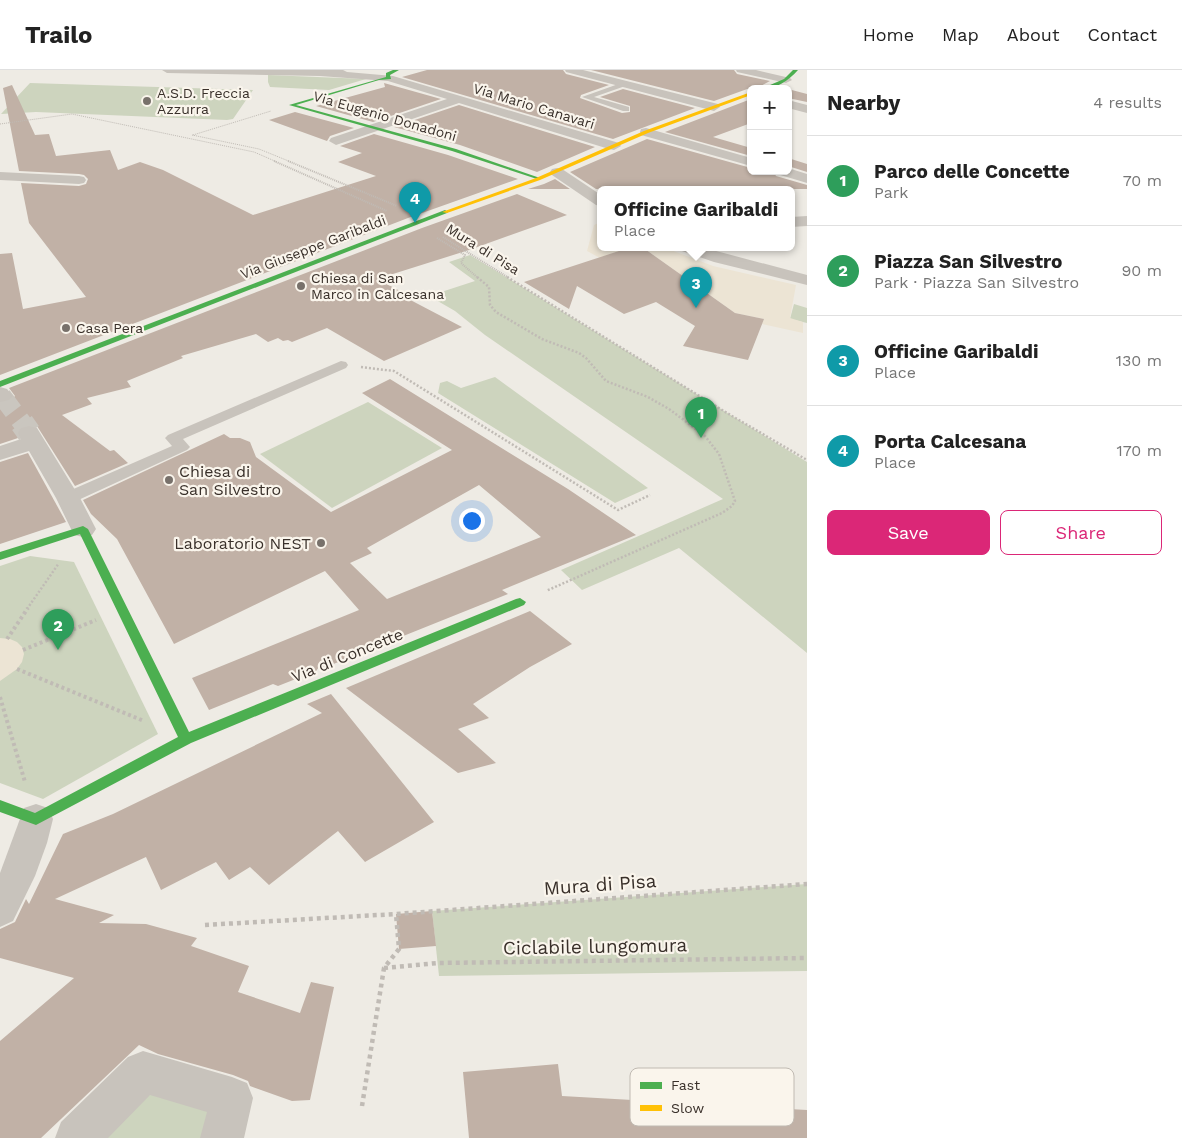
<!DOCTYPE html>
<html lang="en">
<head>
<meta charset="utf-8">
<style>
  body { margin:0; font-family:"Work Sans",sans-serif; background:#f2f2f2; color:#222 }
  .controls { position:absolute; right:15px; top:15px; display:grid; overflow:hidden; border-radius:8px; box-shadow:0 1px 4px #0004 }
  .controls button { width:45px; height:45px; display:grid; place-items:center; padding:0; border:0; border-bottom:1px solid #e0e0e0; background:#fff; color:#222; font:25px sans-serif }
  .you { position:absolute; left:471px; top:450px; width:18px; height:18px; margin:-12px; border:4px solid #fff; border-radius:50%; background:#1a73e8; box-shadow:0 0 0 8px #1a73e833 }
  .badge { display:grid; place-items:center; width:32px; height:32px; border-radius:50%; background:#db2777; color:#fff; font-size:16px; font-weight:700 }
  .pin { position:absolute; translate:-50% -41px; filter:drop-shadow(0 1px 2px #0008) }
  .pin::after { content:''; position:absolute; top:26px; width:18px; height:15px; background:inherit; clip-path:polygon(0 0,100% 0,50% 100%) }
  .popup { position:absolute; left:597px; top:116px; width:198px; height:65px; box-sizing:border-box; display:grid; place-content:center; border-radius:8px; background:#fff; filter:drop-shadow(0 1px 4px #0005); font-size:16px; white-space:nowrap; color:#767676 }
  .popup b { font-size:19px; color:#222 }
  .popup::after { content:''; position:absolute; left:50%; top:100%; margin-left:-10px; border:10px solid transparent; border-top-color:#fff }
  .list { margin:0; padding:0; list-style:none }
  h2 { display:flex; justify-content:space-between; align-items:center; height:65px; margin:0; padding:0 20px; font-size:21px }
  h2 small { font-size:16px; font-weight:400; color:#767676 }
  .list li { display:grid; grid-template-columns:32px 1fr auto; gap:15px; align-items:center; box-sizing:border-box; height:90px; padding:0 20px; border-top:1px solid #e0e0e0 }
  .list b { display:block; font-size:19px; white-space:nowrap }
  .list p { margin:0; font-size:16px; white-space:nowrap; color:#767676 }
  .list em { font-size:16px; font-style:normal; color:#767676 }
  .actions { display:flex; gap:10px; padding:15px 20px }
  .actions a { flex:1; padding:11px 0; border:1px solid #db2777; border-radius:8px; text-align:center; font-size:18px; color:#db2777 }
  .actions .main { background:#db2777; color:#fff }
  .map { position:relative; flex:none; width:807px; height:1068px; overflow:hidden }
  header { display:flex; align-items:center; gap:30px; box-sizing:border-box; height:70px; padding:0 25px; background:#fff; border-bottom:1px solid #e0e0e0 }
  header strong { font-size:24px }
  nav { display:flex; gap:28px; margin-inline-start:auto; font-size:18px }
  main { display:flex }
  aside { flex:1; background:#fff }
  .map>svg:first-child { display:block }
  .green { fill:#cdd4be }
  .plaza { fill:#ece4d4 }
  .building { fill:#c1b1a6; fill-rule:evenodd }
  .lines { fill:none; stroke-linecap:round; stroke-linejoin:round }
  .street-tunnel-far1 { stroke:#cac6bf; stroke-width:19; stroke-dasharray:19 10; stroke-linecap:butt }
  .street-tunnel { stroke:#cac6bf; stroke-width:24; stroke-dasharray:24 12; stroke-linecap:butt }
  .path-far4 { stroke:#c0bbb5; stroke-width:1; stroke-dasharray:1 1; stroke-linecap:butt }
  .path-far3 { stroke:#c0bbb5; stroke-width:2; stroke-dasharray:1 1; stroke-linecap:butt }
  .path-far2 { stroke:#c0bbb5; stroke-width:2.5; stroke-dasharray:2 2; stroke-linecap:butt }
  .path-far1 { stroke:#c0bbb5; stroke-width:4; stroke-dasharray:3 3; stroke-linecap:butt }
  .path { stroke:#c0bbb5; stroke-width:4.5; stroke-dasharray:4 4; stroke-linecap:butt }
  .lane { fill:#c8c3bc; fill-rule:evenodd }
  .street { fill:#c8c3bc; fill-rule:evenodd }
  .fast { fill:#4caf50; fill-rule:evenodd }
  .slow { fill:#ffc107; fill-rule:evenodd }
  .poi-dot { fill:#78716b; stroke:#faf5ec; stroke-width:2 }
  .labels { text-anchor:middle; stroke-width:4.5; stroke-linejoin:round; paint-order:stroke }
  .far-poi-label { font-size:14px; fill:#39302a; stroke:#faf5ec; text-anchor:start }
  .far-street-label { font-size:14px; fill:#39302a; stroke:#faf5ec }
  .poi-label { font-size:16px; fill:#39302a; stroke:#faf5ec; text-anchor:start }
  .street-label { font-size:16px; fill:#39302a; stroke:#faf5ec }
  .near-street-label { font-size:19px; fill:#39302a; stroke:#faf5ec }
  .key { fill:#faf5ec; stroke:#c0bab2; stroke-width:1 }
  .key-label { font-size:14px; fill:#39302a }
</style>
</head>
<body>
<header>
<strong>Trailo</strong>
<nav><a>Home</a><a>Map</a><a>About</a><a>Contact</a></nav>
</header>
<main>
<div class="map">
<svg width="807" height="1068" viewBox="0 0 807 1068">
  <rect width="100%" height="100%" fill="#eeebe4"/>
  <g class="green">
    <path d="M268 5 366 9 329 20 270 17 268 12Z"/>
    <path d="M30 13 253 20 233 49 227 50 36 42 1 44Z"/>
    <path d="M470 185 807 392V583L679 478 582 520 561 500 723 429 485 265 455 241 429 226 475 211 449 192Z"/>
    <path d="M794 234 807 238V253L790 249Z"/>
    <path d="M495 307 648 418 615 433 438 323 440 313 447 311 461 318Z"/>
    <path d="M368 332 442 378 332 438 260 384Z"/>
    <path d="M30 486 74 492 158 664 43 729 0 713V496Z"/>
    <path d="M807 814V901L439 906 432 841Z"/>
    <path d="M143 1016 215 1039 206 1068H91Z"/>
  </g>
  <g class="plaza">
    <path d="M601 152 599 177 603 179 611 177H663L713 196 796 215 790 248 803 252V263L762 254 764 249 735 243 642 177 622 180 600 188 587 181 594 155Z"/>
    <path d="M0 568 10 569 17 572 22 577 24 584 22 592 17 599 0 611Z"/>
  </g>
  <g class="building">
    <path d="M427 0H563L566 4 609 15 581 25 580 28 622 43 630 42V36L600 27 623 19 695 38 613 69 402 7Z"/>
    <path d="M591 0H734L737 4 770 11 755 19 750 18 714 31Z"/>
    <path d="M384 13 441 29 373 52 316 36 385 17Z"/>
    <path d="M12 15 35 65 49 64 56 86 110 80 118 100 140 92 163 100 253 145 376 106 338 92 362 83 340 76 374 64 448 85 518 109 408 148 0 305V184L12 183 23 239 86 227 29 153 21 113 79 116 86 114 88 109 84 105 79 104 19 101 3 18Z"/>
    <path d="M788 19 807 24V32L788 28Z"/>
    <path d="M751 29V53L713 67 751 78V86L665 62Z"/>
    <path d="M459 35 595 77 537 102 460 75 394 57Z"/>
    <path d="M295 42 354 58 330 66 327 71 269 50Z"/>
    <path d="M647 69 751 98V101H773L776 106 807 115V119H596L570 102Z"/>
    <path d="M788 88 807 94V102L788 96Z"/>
    <path d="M555 109 570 119H528L544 114Z"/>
    <path d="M517 124 567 145 469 180 377 209 402 222 397 223 462 257 384 291 327 258 292 272 288 270 283 271 278 268 268 272 256 264 181 286 183 288 127 311 131 317 87 328 92 334 62 345 110 381 114 380 128 393 75 416 37 356 29 354 21 356 16 362 18 368 0 374V334L9 332 15 326 9 318 422 158Z"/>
    <path d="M642 177 735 243 764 249 748 290 683 276 695 256 656 232 624 244 577 216 569 239 524 212 622 180Z"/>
    <path d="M390 309 568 419 636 465 502 520 508 524 321 599 319 597 316 601 278 616 273 614 209 640 192 608 359 540 325 501 174 574 117 469 91 444 83 430 224 364 230 368H240L250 372 256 387 331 442 452 380 362 323ZM479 415 541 467 387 529 350 493 372 483 367 478Z"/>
    <path d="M28 383 66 452 0 474V392Z"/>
    <path d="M530 541 572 574 530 597 473 634 489 648 458 659 496 693 458 703 346 618Z"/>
    <path d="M331 624 434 752 365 792 338 761 269 815 250 797 229 810 216 792 161 820 146 787 55 829 114 845 99 853 146 854 197 868 191 876 249 896 238 922 300 943 311 912 334 917 310 1030 292 1031 250 1016 248 1011 233 1005 158 984 139 975 41 1068H0V971L74 908 0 888V859L15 852 26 829 29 834 63 764 113 744 322 643 307 634Z"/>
    <path d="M432 841 436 876 399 879 396 844Z"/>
    <path d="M558 994 562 1026 807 1040V1068H469L463 1002Z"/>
  </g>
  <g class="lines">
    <path class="street-tunnel-far1" d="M2 326 23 354"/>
    <path class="street-tunnel" d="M22 353 29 363"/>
    <g class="path-far4">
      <path d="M0 54 72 44 254 82 277 92"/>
      <path d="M192 65 259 79 291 92"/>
      <path d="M193 65 271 41"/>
    </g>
    <g class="path-far3">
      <path d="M274 91 387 141"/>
      <path d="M288 91 397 136"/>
      <path d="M443 167 509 208"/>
      <path d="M437 168 465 185 461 193 478 208"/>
    </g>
    <g class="path-far2">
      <path d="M477 207 489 217 490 235 496 242 542 269 579 283 586 288 606 311 648 327 669 339 705 366 719 384 735 431 732 436 722 443 546 521"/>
      <path d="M507 207 727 343 807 390"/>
      <path d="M361 297 394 301 618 440 650 425"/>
      <path d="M27 539 59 493"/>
    </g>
    <g class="path-far1">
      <path d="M7 569 28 538"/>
      <path d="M23 580 96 550"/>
      <path d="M17 599 144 651"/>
      <path d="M0 627 25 712"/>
    </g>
    <g class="path">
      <path d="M205 855 396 844 807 814"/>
      <path d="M384 898 438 893 807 888"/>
      <path d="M362 1036 384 898 399 879 396 844"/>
    </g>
    <g class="lane">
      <path d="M624 12 631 14 594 27 629 37V41H623L582 27Z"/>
      <path d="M341 291 346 292 348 295 346 298 183 369 190 377 187 380 74 432 68 433 62 432 60 428 62 424 172 376 165 368 168 365Z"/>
    </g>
    <g class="street">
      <path d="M162 0H343L347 2 393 6 619 73 621 76 614 80 609 79 459 33 336 75 329 71 331 68 447 29 388 11 320 6 167 3Z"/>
      <path d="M565 0H583L718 34 720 37 714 41 566 2Z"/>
      <path d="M736 0H756L790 8 792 10 786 13 737 2Z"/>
      <path d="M788 30 807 35V43L788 38Z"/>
      <path d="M646 58 751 88V96L641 65 640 62 641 59Z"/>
      <path d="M557 98 562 99 601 125V136L596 135 552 105 550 102 552 99Z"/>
      <path d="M788 98 807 104V113L777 104 775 101H788Z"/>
      <path d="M0 102 79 106 84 107 86 110 84 113 79 114 0 110Z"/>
      <path d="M807 146V156L791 157V147Z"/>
      <path d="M677 177H701L807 205V215L714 192 679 180Z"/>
      <path d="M0 317 7 319 13 326 9 330 0 332Z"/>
      <path d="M29 356 37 358 80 428 96 459 92 465 83 467 74 465 56 428 29 381 0 390V376L21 369 18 363 21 358Z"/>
      <path d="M36 734 48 738 53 749 47 773 35 806 13 851 0 857V803L24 738Z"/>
      <path d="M143 981 232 1007 247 1013 253 1028 244 1068H200L207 1042 150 1025 108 1068H55L61 1052 128 987Z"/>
    </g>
    <g class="fast">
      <path d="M393 0H399L390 5 391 9 379 10 296 35 456 79 540 108V110L452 81 289 35 386 7V3Z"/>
      <path d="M793 0H798C788 11 776 19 761 19L784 9Z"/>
      <path d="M445 140 448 142 447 143 0 317V311Z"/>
      <path d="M83 456 88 459 189 662 516 529 520 528 526 532 524 535 191 673 36 755 0 742V730L35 743 178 667 80 464 0 490V482Z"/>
    </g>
    <path class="slow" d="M751 22V25L648 63 540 110 447 143 442 142 536 108 644 61Z"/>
  </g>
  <g class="poi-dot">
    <circle cx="147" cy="31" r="5"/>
    <circle cx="301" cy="216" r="5"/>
    <circle cx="66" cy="258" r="5"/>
    <circle cx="169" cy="410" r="5"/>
    <circle cx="321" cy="473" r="5"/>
  </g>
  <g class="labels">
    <g class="far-poi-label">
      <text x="157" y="28">A.S.D. Freccia<tspan x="157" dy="16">Azzurra</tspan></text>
      <text x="311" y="213">Chiesa di San<tspan x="311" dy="16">Marco in Calcesana</tspan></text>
      <text x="76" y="263">Casa Pera</text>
    </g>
    <g class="far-street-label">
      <text transform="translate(534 36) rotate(17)" y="5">Via Mario Canavari</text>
      <text transform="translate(385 46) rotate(16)" y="5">Via Eugenio Donadoni</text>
      <text transform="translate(313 177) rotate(-21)" y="5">Via Giuseppe Garibaldi</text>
      <text transform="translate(483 179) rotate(32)" y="5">Mura di Pisa</text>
    </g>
    <g class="poi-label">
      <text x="179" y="407">Chiesa di<tspan x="179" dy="18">San Silvestro</tspan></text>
      <text x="311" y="479" text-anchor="end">Laboratorio NEST</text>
    </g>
    <g class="street-label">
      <text transform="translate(347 585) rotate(-22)" y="6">Via di Concette</text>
    </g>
    <g class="near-street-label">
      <text transform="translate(600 814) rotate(-4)" y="7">Mura di Pisa</text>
      <text transform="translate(595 876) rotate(-1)" y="7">Ciclabile lungomura</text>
    </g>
  </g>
  <rect x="630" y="998" width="164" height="58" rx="8" class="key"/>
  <rect x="640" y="1012" width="22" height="7" fill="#4caf50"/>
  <rect x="640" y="1035" width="22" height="6" fill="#ffc107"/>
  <g class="key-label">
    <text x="671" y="1020">Fast</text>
    <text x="671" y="1043">Slow</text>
  </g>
</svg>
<div class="controls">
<button>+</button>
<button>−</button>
</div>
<div class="you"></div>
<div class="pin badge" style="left:701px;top:368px;background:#2e9e5b">1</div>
<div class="pin badge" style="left:58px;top:580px;background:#2e9e5b">2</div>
<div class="pin badge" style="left:696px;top:238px;background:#0f9aa8">3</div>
<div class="popup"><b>Officine Garibaldi</b>Place</div>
<div class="pin badge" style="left:415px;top:153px;background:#0f9aa8">4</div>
</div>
<aside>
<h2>Nearby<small>4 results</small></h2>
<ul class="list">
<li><span class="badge" style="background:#2e9e5b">1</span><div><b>Parco delle Concette</b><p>Park</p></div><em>70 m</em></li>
<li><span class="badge" style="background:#2e9e5b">2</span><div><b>Piazza San Silvestro</b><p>Park · Piazza San Silvestro</p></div><em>90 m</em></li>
<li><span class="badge" style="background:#0f9aa8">3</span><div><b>Officine Garibaldi</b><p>Place</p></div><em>130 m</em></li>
<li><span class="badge" style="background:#0f9aa8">4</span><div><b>Porta Calcesana</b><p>Place</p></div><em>170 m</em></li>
</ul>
<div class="actions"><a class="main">Save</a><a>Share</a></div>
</aside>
</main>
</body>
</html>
